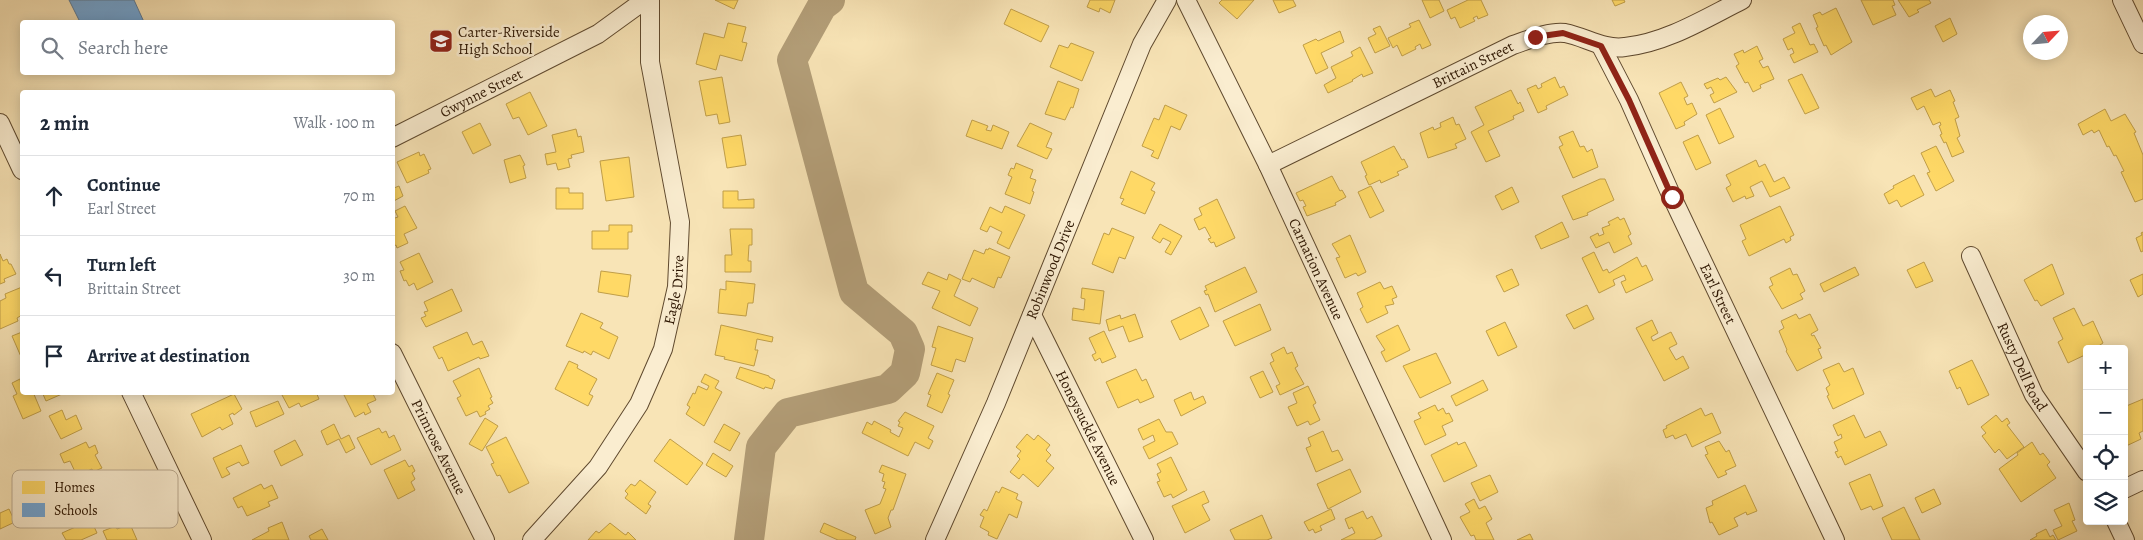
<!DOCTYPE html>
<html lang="en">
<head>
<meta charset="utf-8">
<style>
  body { margin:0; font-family:Alegreya,serif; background:#f6f6f7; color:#1f2937 }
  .controls { position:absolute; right:15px; bottom:15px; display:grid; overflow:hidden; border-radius:5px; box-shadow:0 2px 12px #0003 }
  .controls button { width:45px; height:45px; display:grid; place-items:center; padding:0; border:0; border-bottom:1px solid #e0e1e3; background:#fff; color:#1f2937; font:25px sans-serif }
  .compass { position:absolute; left:2023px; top:15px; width:45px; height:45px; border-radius:50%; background:#fff; box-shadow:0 2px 12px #0003; rotate:64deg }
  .stop { position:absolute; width:15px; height:15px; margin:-11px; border:4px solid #8f2418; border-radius:50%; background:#fff }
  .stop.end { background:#8f2418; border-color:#fff; box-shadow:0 1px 5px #0008 }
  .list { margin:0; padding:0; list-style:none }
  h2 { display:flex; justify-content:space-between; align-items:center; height:65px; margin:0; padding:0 20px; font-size:21px }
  h2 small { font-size:16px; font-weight:400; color:#747a83 }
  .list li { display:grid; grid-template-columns:32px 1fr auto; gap:15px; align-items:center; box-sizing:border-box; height:80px; padding:0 20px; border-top:1px solid #e0e1e3 }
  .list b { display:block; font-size:19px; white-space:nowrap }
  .list p { margin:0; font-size:16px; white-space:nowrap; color:#747a83 }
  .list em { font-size:16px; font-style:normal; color:#747a83 }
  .icon { flex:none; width:28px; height:28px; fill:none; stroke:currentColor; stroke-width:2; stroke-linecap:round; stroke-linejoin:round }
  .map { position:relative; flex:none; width:2143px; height:540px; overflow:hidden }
  .search { position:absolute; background:#fff; box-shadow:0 2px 12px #0003; left:20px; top:20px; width:375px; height:55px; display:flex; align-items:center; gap:12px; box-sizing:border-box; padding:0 18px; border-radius:5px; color:#747a83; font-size:19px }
  .panel { position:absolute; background:#fff; box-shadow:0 2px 12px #0003; left:20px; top:90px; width:375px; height:305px; border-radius:5px }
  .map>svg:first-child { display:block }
  .homes { fill:#ffd966; stroke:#c09e48 }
  .schools { fill:#6fa8dc; stroke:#5b7c9a }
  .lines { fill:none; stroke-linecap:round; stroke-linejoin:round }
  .river { stroke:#b39e78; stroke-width:30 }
  .minor-casing { stroke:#5f492e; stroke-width:20 }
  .minor { stroke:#faedd0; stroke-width:18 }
  .route { stroke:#8f2418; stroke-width:6 }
  .labels { text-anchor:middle; stroke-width:5; stroke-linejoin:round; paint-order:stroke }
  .poi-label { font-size:15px; fill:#2c1501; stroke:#faedd0; text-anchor:start }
  .street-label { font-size:15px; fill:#2c1501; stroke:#faedd0 }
  .key { fill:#faedd0; stroke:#bcac92; stroke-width:1 }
  .key-label { font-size:14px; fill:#2c1501 }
</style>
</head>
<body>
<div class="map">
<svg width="2143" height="540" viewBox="0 0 2143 540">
  <rect width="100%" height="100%" fill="#f8e4b6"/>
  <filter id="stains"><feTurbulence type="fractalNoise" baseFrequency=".004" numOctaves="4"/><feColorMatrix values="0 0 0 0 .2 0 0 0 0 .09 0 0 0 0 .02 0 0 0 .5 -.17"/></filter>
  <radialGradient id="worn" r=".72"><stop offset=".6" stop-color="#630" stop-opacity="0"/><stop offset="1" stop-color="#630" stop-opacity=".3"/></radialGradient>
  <g class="homes">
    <path d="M715 0H738L734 9Z"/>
    <path d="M1090 0H1115L1110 13 1100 8 1099 12 1087 7Z"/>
    <path d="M1222 0H1254L1237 19 1219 3Z"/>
    <path d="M1273 0H1293L1296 6 1279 13Z"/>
    <path d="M1422 0H1439L1444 11 1430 18Z"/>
    <path d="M1468 0H1481L1488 15 1478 19 1477 16 1473 18 1475 21 1460 28 1455 17 1451 19 1447 10Z"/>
    <path d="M1612 0H1624L1625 2 1615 6Z"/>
    <path d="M1861 0H1893L1895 5 1892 6 1896 15 1873 25Z"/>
    <path d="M1898 0H1929L1931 3 1917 10 1919 12 1909 17Z"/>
    <path d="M1836 8 1852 42 1831 55 1826 45 1824 46 1816 28 1818 27 1813 15 1820 12 1822 15Z"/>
    <path d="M1011 9 1049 26 1041 42 1004 24Z"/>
    <path d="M1950 18 1957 34 1943 42 1935 26Z"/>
    <path d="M1419 20 1431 45 1422 49 1420 44 1415 47 1416 49 1402 56 1397 45 1393 48 1388 38 1411 27 1409 24Z"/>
    <path d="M728 23 746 27 742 42 747 43 742 61 720 55 716 70 696 64 704 33 724 38Z"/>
    <path d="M1800 23 1810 45 1814 44 1818 52 1794 63 1790 55 1794 53 1792 48 1788 50 1783 39 1795 33 1792 27Z"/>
    <path d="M1380 26 1390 46 1375 53 1368 38 1376 34 1373 29Z"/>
    <path d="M1340 31 1344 42 1321 53 1328 68 1316 74 1303 45 1316 39 1318 41Z"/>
    <path d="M1071 43 1094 52 1082 81 1050 67 1059 45 1068 48Z"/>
    <path d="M1757 46 1763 59 1759 61 1763 68 1768 66 1774 79 1760 85 1761 88 1753 92 1748 82 1745 83 1736 66 1739 64 1734 54 1743 50 1744 53Z"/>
    <path d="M1360 47 1373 73 1363 77 1362 74 1352 80 1353 81 1328 93 1324 85 1336 78 1331 67 1353 56 1351 52Z"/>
    <path d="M1802 74 1819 108 1805 114 1788 80Z"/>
    <path d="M722 77 730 122 719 124 717 114 706 116 699 81Z"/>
    <path d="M1555 77 1560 88 1564 86 1568 95 1546 106 1547 109 1538 113 1527 89 1536 85 1538 89 1542 87 1541 84Z"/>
    <path d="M1726 77 1737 92 1714 103 1710 95 1714 93 1711 87 1707 89 1704 84 1718 78 1720 80Z"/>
    <path d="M1058 81 1079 89 1073 108 1071 107 1065 120 1045 114Z"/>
    <path d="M1681 82 1688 96 1684 98 1687 105 1692 103 1697 114 1684 122 1685 125 1676 129 1659 93Z"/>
    <path d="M1931 89 1935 97 1950 90 1955 101 1953 102 1959 117 1955 119 1960 136 1957 138 1964 152 1952 157 1946 142 1944 143 1940 135 1942 134 1939 126 1941 125 1940 122 1933 125 1924 106 1917 110 1911 98Z"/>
    <path d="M1511 90 1518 104 1520 102 1524 111 1513 116 1514 119 1488 131 1500 156 1486 162 1471 132 1484 125 1475 107Z"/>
    <path d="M530 92 547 126 528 135 519 117 513 119 506 104Z"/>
    <path d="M1165 105 1187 115 1180 130 1171 126 1158 159 1151 156 1154 151 1142 146 1154 118 1159 120Z"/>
    <path d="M1720 108 1734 137 1719 144 1706 115Z"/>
    <path d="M2105 109 2111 121 2125 114 2136 132 2134 133 2143 155V199L2135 202 2121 172 2124 171 2116 155 2114 156 2109 146 2107 147 2099 130 2094 133 2092 130 2083 135 2078 124Z"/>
    <path d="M1453 117 1456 125 1459 124 1466 139 1455 144 1457 148 1428 158 1420 133 1433 127 1434 130 1441 127 1440 123Z"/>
    <path d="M972 120 988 126 986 130 991 131 993 125 1009 132 1002 149 966 136Z"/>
    <path d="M480 123 491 145 473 154 462 132Z"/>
    <path d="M1030 123 1052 133 1046 147 1052 149 1047 159 1017 146Z"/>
    <path d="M576 129 578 137 581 136 584 152 571 155 572 158 568 159 570 167 558 170 556 163 547 165 545 154 556 152 552 135Z"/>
    <path d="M1573 131 1580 147 1584 146 1587 152 1592 149 1598 167 1573 178 1559 147 1563 145 1559 137Z"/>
    <path d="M741 135 746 165 727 168 722 138Z"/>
    <path d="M1698 135 1711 163 1696 170 1683 142Z"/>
    <path d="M1394 146 1402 160 1404 159 1408 167 1397 172 1399 175 1381 183 1380 180 1369 185 1365 176 1367 175 1361 162Z"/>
    <path d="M1936 146 1954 181 1936 191 1927 173 1930 172 1921 153Z"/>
    <path d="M419 152 420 156 424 154 431 169 428 170 429 173 407 183 397 162Z"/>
    <path d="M520 155 525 165 523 166 526 178 510 183 504 160Z"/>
    <path d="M629 157 634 197 606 201 600 161Z"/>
    <path d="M1756 160 1759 167 1765 164 1774 182 1784 177 1790 188 1770 197 1762 181 1750 187 1754 196 1746 199 1745 196 1733 202 1726 188 1731 185 1726 175Z"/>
    <path d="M1016 163 1033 170 1030 178 1036 180 1032 191 1034 192 1030 204 1005 194 1012 177 1008 175 1011 168 1014 169Z"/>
    <path d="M1131 171 1155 183 1151 190 1155 192 1145 214 1121 204 1124 199 1120 198Z"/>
    <path d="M1914 175 1924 195 1901 207 1897 200 1889 204 1884 194 1894 188 1893 186Z"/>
    <path d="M1332 176 1340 191 1342 190 1346 197 1335 203 1336 205 1307 216 1303 207 1306 206 1303 200 1300 201 1296 193Z"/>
    <path d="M1600 179H1605L1614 200 1587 213 1588 215 1573 220 1562 196Z"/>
    <path d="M392 185 394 188 399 186 403 196 392 202Z"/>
    <path d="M1371 186 1384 211 1370 218 1358 192Z"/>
    <path d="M1512 187 1519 202 1502 210 1495 196Z"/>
    <path d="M556 188H569V193H583V209H556Z"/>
    <path d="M723 191H738V200L754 199V208H723Z"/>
    <path d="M1217 199 1235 238 1216 247 1214 242 1211 243 1208 239 1211 238 1205 227 1199 230 1194 219 1202 215 1199 208Z"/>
    <path d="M405 206 417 228 404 234 408 243 397 248 396 245 392 247V219L398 217 395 211Z"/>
    <path d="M1005 206 1025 215 1009 249 997 243 1002 232 990 226 987 232 980 229 990 207 1002 213Z"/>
    <path d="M1780 206 1794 235 1790 237 1791 240 1786 243 1784 239 1749 256 1742 241 1746 239 1740 225Z"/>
    <path d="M1618 217 1620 220 1624 218 1631 234 1628 236 1632 244 1614 253 1609 242 1596 248 1590 237 1598 233 1599 236 1604 234 1602 228 1610 225 1608 222Z"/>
    <path d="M1562 222 1569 237 1541 249 1535 236Z"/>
    <path d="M1160 224 1182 236 1171 255 1165 252 1171 242 1163 238 1160 243 1152 238Z"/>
    <path d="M609 225H632V232H628V249H592V231H609Z"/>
    <path d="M1112 228 1134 237 1125 259 1119 257 1113 273 1092 264 1104 233 1109 235Z"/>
    <path d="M730 229H752V245H749L748 261H751V272H725V255H732Z"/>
    <path d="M2143 232V251L2141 252 2136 238 2142 235 2141 233Z"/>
    <path d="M1350 235 1366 272 1358 276 1356 273 1345 278 1336 258 1340 257 1332 244Z"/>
    <path d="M989 248 1010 257 1001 278 998 277 994 288 972 278 970 282 962 279 974 250 984 254 986 249 988 250Z"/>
    <path d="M1594 252 1603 271 1607 269 1609 273 1637 257 1642 267 1646 265 1653 280 1626 293 1621 282 1626 280 1624 275 1613 280 1615 285 1599 293 1582 258Z"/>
    <path d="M419 253 433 282 417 290 414 283 409 286 406 280 404 281 400 271 404 270 400 262Z"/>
    <path d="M0 254 3 261 7 259 9 264H11L16 274 4 279 5 282 0 284Z"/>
    <path d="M1924 262 1933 281 1916 288 1907 270Z"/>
    <path d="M2052 264 2064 294 2041 306 2037 300 2035 301 2024 280Z"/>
    <path d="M1245 267 1257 292 1215 312 1208 294 1206 295 1204 291 1207 290 1205 286Z"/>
    <path d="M1855 267 1859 275 1824 292 1820 284Z"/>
    <path d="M1790 268 1793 275 1797 274 1805 291 1800 294 1803 299 1782 309 1769 287 1773 285 1770 278Z"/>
    <path d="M1512 269 1519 285 1504 292 1496 276Z"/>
    <path d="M601 271 631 275 628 297 598 292Z"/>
    <path d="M928 272 947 280 949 274 961 280 954 296 978 308 970 326 932 308 940 291 922 284Z"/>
    <path d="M2143 274V294L2138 297 2130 280Z"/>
    <path d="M726 281 755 284 753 303H748L746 316 718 313 720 289 726 290Z"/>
    <path d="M1380 282 1384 289 1392 286 1397 297 1392 299 1394 304 1385 306 1388 313 1367 323 1360 309 1363 307 1357 293Z"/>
    <path d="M22 287V315L17 318 18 321 0 329V301L6 298 5 294Z"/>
    <path d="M1082 288 1104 291 1100 324 1072 320 1073 308 1084 310 1085 299 1081 298Z"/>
    <path d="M452 289 462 311 426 327 421 318 426 316 424 312 428 311 424 302Z"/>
    <path d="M1260 304 1271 330 1235 346 1223 321Z"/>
    <path d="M1587 305 1594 319 1574 329 1566 315Z"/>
    <path d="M1200 307 1209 326 1180 340 1171 321Z"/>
    <path d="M2074 308 2083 326 2093 321 2103 343 2094 349H2087V354L2068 363 2058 342 2063 339 2053 318Z"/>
    <path d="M581 313 603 323 600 328 618 337 609 359 593 351 591 355 584 351 583 353 566 346Z"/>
    <path d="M1135 314 1143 337 1129 342 1123 326 1109 331 1106 320 1120 315 1121 319Z"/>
    <path d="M1796 314 1799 319 1810 314 1818 330 1811 334 1812 336 1814 335 1821 348 1818 349 1822 358 1797 371 1786 351 1787 350 1779 331 1784 328 1781 321Z"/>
    <path d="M1652 320 1658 333 1651 337 1653 341 1671 332 1677 344 1669 348 1676 360 1683 356 1689 368 1664 381 1636 328Z"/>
    <path d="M1505 322 1517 347 1498 356 1486 331Z"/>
    <path d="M721 325 773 337 772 342 757 339 755 350H758L754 366 724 359 725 357 715 355Z"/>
    <path d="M1398 325 1410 350 1386 362 1381 352 1385 350 1376 336Z"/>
    <path d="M938 326 973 338 965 362 956 359 952 372 931 365 936 348 932 347Z"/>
    <path d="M1104 331 1116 357 1102 363 1100 358 1095 361 1092 355 1096 353 1089 338Z"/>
    <path d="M22 332V359L12 336Z"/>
    <path d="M467 332 473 345 482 341 489 356 480 359 479 357 448 371 442 357 439 359 433 347Z"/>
    <path d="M1284 347 1287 354 1292 352 1298 366 1295 368 1304 384 1280 395 1276 386 1280 384 1270 363 1274 361 1271 354Z"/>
    <path d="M1436 353 1451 383 1420 398 1403 366Z"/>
    <path d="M1972 360 1989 395 1968 405 1960 387 1957 389 1949 371Z"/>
    <path d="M569 361 578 365 577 368 597 379 589 394 593 396 588 406 555 389Z"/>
    <path d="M1839 363 1844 372 1853 368 1864 394 1833 409 1827 396 1829 395 1826 388 1830 385 1823 370Z"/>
    <path d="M740 367 769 376V377L775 380 772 389 765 387 764 389 736 378Z"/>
    <path d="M479 368 492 397 490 398 493 403 488 406 490 409 485 412 486 414 480 417 477 411 466 416 457 398 461 396 453 381Z"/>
    <path d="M1136 369 1142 381 1146 379 1154 397 1140 403 1138 399 1118 408 1106 382Z"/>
    <path d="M1263 371 1273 392 1260 398 1250 377Z"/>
    <path d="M937 373 954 380 948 394 950 395 942 413 927 406 931 395 928 394Z"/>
    <path d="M705 374 719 381 715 388 722 392 704 426 686 414 690 407 687 405 693 393 695 394 698 386 707 390 709 386 701 382Z"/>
    <path d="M20 379 22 392H33L41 411 23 419 13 396 17 394 12 383Z"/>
    <path d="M1483 380 1488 390 1456 406 1451 396Z"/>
    <path d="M1308 386 1316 403 1313 405 1320 420 1310 425 1308 421 1297 426 1288 407 1297 403 1293 393Z"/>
    <path d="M42 392H62V394L46 401Z"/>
    <path d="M287 392H316L319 399 301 407 299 403 289 408 282 395Z"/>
    <path d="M372 392 376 400 367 404 371 412 365 415 364 412 355 417 343 393Z"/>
    <path d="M1191 392 1194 400 1203 396 1206 403 1181 416 1174 400Z"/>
    <path d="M234 394 242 409 234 415 233 413 229 415 233 424 222 430 220 427 202 437 191 414Z"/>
    <path d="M2143 399V431L2139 433 2141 439 2124 447V407Z"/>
    <path d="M278 401 284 414 256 427 250 412Z"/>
    <path d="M1435 405 1438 411 1443 408 1446 414 1449 413 1453 421 1442 426 1446 435 1425 445 1414 421 1421 418 1418 413Z"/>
    <path d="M1701 408 1705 416 1712 413 1721 433 1692 447 1686 434 1675 439 1673 435 1666 438 1663 430 1667 428 1666 426Z"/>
    <path d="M62 410 66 420 76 415 82 429 61 439 49 416Z"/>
    <path d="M905 412 934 426 928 438 933 441 929 449 915 442 908 456 862 433 867 422 872 425 874 421 891 430 890 432 899 437 903 428 898 426 900 422 898 421Z"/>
    <path d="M1854 415 1865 438 1880 431 1887 445 1845 465 1841 456 1838 458 1835 452 1838 451 1834 442 1842 438 1841 434 1838 436 1833 425Z"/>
    <path d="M1996 415 2002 422 2007 418 2010 423 2007 425 2024 447 2007 459 1999 449 1995 453 1982 436 1986 433 1981 427Z"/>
    <path d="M485 418 498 426 482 451 469 444Z"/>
    <path d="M1159 419 1166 432H1172L1178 444 1149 459 1143 447 1155 441 1153 435 1143 440 1138 429Z"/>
    <path d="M334 424 341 439 349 435 355 448 346 453 339 439 327 445 321 431Z"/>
    <path d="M724 424 740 433 730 451 714 442Z"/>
    <path d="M379 428 382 433 386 431 389 438 394 435 401 450 371 465 357 438Z"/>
    <path d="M1323 431 1332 452 1338 450 1343 460 1316 472 1306 448 1311 446 1308 438Z"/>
    <path d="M1027 434 1034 440 1038 435 1050 445 1046 450 1051 455 1046 461 1054 468 1038 487 1023 474 1019 479 1010 472 1020 459 1017 456 1021 451 1016 447Z"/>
    <path d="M506 437 529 483 509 493 500 475 497 476 491 464 494 463 486 447Z"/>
    <path d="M670 439 703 463 687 485 654 461Z"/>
    <path d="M295 440 303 455 281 466 274 451Z"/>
    <path d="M1719 441 1726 452 1729 450 1736 466 1725 471 1727 474 1718 478 1705 455 1708 454 1705 447Z"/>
    <path d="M86 442 89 448 95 445 98 453 95 455 102 468 93 472 92 469 77 476 70 461 64 463 60 454Z"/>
    <path d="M1457 442 1458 445 1465 442 1477 466 1444 482 1431 455Z"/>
    <path d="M2032 442 2040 455 2043 453 2050 462 2047 465 2056 478 2021 502 1999 469 2018 455 2017 453Z"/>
    <path d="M241 445 249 463 242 466 239 462 226 468 230 474 222 478 213 458Z"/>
    <path d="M713 453 733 466 726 477 706 465Z"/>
    <path d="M1171 457 1187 490 1173 498 1171 494 1164 497 1157 482 1160 481 1157 474 1161 472 1157 464Z"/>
    <path d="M405 460 409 467 412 465 415 471 412 473 415 479 411 482 415 490 398 499 384 470Z"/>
    <path d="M882 465 906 474 893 510H891L888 518 891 527 875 534 865 510 880 504 886 489 883 488 885 482 882 481 884 474 879 472Z"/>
    <path d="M1350 469 1361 492 1328 509 1317 484Z"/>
    <path d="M1870 474 1883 506 1873 510 1871 506 1861 510 1849 483Z"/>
    <path d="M1490 475 1498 492 1480 501 1471 483Z"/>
    <path d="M640 480 656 492 648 504 651 506 646 514 625 498 628 494 625 491 631 484 635 486Z"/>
    <path d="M261 484 264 489 272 485 278 498 268 502 270 506 247 516 242 506 238 508 233 498Z"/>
    <path d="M1745 485 1757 511 1747 515 1746 512 1734 518 1738 526 1719 535 1712 522 1710 523 1706 508 1713 505 1712 501Z"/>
    <path d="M1002 487 1018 494 1016 499 1022 502 1017 518 1009 514 997 539 988 535 989 532 980 527 984 517 980 515 984 509 987 511 996 491 999 493Z"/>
    <path d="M1934 489 1941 504 1922 513 1915 498Z"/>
    <path d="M1204 491 1209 502 1202 505 1210 520 1185 533 1172 506Z"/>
    <path d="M1474 499 1479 509 1485 506 1492 519 1486 523 1494 540H1476L1474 535 1471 536 1460 517 1470 512 1465 504Z"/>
    <path d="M2069 503 2075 520 2072 521 2077 531 2058 540 2053 530 2062 526 2054 510Z"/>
    <path d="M1904 507 1920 540H1892L1882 518Z"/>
    <path d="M9 509 15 522 0 529V513Z"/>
    <path d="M1331 509 1335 519 1320 526 1322 530 1315 533 1313 529 1309 531 1304 522Z"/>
    <path d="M1363 511 1367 519 1372 516 1382 536 1374 540H1341L1355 533 1352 527 1349 529 1345 519Z"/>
    <path d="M1262 515 1272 538 1267 540H1235L1230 530Z"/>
    <path d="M91 520 97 533 81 540H66L62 533Z"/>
    <path d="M282 522 289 540H252L269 531 268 528Z"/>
    <path d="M610 523 624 534 626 535 628 532 636 540H588L596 531 599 533Z"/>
    <path d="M824 523 856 537 855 540H838L820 532Z"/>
    <path d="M130 524 137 540H107L103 531 116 526 117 529Z"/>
    <path d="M322 529 328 540H311L309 536Z"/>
    <path d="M2046 529 2050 537 2053 535 2056 540H2030L2037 536 2036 534Z"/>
    <path d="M1530 534 1533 540H1517Z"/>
  </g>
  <path class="schools" d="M69 0H134L144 22H80Z"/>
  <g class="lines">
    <path class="river" d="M749 540 761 447 788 413 888 389 905 373 910 349 903 333 854 292 792 60 822 6 830 0"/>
    <g class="minor-casing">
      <g id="minor">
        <path id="s1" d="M1186 0 1268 165 1442 540"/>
        <path d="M2122 0 2143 44"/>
        <path id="s2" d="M1601 46 1629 100 1672 197 1835 540"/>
        <path d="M0 123 22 170"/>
        <path id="s3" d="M392 138 598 34 645 0"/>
        <path id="s4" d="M1268 165 1513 45C1528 40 1549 31 1565 33 1586 37 1603 50 1625 47 1666 43 1706 18 1742 0"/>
        <path id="s5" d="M1971 256 2034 395 2087 472"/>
        <path id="s6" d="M1032 315 1144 540"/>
        <path id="s7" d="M392 353 485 540"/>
        <path d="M131 392 202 540"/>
        <path d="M2124 489 2143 480"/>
        <path d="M2116 521 2125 540"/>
        <path id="s8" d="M532 540 598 467 639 404 663 349 677 287 680 222 650 62V0"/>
        <path id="s9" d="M935 540 996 403 1142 44 1167 0"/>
      </g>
    </g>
    <use href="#minor" class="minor"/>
  </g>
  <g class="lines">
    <path class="route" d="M1535 37 1563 33 1601 46 1629 100 1672 197"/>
  </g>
  <defs>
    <g id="school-square" transform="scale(1.25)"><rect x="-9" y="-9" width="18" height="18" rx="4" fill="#8f2418" stroke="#faedd0"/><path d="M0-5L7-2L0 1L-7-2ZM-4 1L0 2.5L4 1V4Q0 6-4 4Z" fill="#fff"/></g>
  </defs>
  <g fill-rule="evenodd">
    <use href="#school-square" x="441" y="41"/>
  </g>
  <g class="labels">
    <g class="poi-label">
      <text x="458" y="37">Carter-Riverside<tspan x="458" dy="17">High School</tspan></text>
    </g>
    <g class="street-label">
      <text dy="5" stroke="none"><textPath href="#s4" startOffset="228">Brittain Street</textPath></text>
      <text dy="5" stroke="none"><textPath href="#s3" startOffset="100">Gwynne Street</textPath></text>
      <text dy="5" stroke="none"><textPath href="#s1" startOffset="299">Carnation Avenue</textPath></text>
      <text dy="5" stroke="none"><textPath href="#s9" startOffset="294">Robinwood Drive</textPath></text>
      <text dy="5" stroke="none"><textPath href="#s8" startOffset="294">Eagle Drive</textPath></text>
      <text dy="5" stroke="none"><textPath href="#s2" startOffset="274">Earl Street</textPath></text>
      <text dy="5" stroke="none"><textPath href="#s5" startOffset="122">Rusty Dell Road</textPath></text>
      <text dy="5" stroke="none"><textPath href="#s6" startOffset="126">Honeysuckle Avenue</textPath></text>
      <text dy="5" stroke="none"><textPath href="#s7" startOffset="105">Primrose Avenue</textPath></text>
    </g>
  </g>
  <rect x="12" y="470" width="166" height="58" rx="8" class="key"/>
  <rect x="22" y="481" width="23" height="13" fill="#ffd966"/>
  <rect x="22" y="503" width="23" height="14" fill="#6fa8dc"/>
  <g class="key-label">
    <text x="54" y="492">Homes</text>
    <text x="54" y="515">Schools</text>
  </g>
  <rect width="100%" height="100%" filter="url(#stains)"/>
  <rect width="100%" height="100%" fill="url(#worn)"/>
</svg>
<div class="controls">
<button>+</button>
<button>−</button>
<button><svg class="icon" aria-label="locate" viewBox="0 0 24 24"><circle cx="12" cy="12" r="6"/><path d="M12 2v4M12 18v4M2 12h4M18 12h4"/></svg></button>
<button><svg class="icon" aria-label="layers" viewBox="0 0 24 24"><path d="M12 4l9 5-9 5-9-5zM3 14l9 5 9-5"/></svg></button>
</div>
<svg class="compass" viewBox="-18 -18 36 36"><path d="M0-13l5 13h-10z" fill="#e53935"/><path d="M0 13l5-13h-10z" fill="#747a83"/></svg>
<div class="stop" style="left:1672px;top:197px"></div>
<div class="stop end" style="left:1535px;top:37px"></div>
<div class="search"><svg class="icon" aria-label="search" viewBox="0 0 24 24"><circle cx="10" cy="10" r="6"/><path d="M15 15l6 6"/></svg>Search here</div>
<section class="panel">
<h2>2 min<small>Walk · 100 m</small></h2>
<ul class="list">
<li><svg class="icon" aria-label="ahead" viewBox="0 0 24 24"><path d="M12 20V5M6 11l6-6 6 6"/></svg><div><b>Continue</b><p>Earl Street</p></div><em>70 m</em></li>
<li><svg class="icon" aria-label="left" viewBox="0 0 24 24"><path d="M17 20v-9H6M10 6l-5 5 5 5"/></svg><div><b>Turn left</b><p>Brittain Street</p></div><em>30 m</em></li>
<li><svg class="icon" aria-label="arrive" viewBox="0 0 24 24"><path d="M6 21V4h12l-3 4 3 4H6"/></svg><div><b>Arrive at destination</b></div></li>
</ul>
</section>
</div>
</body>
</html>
